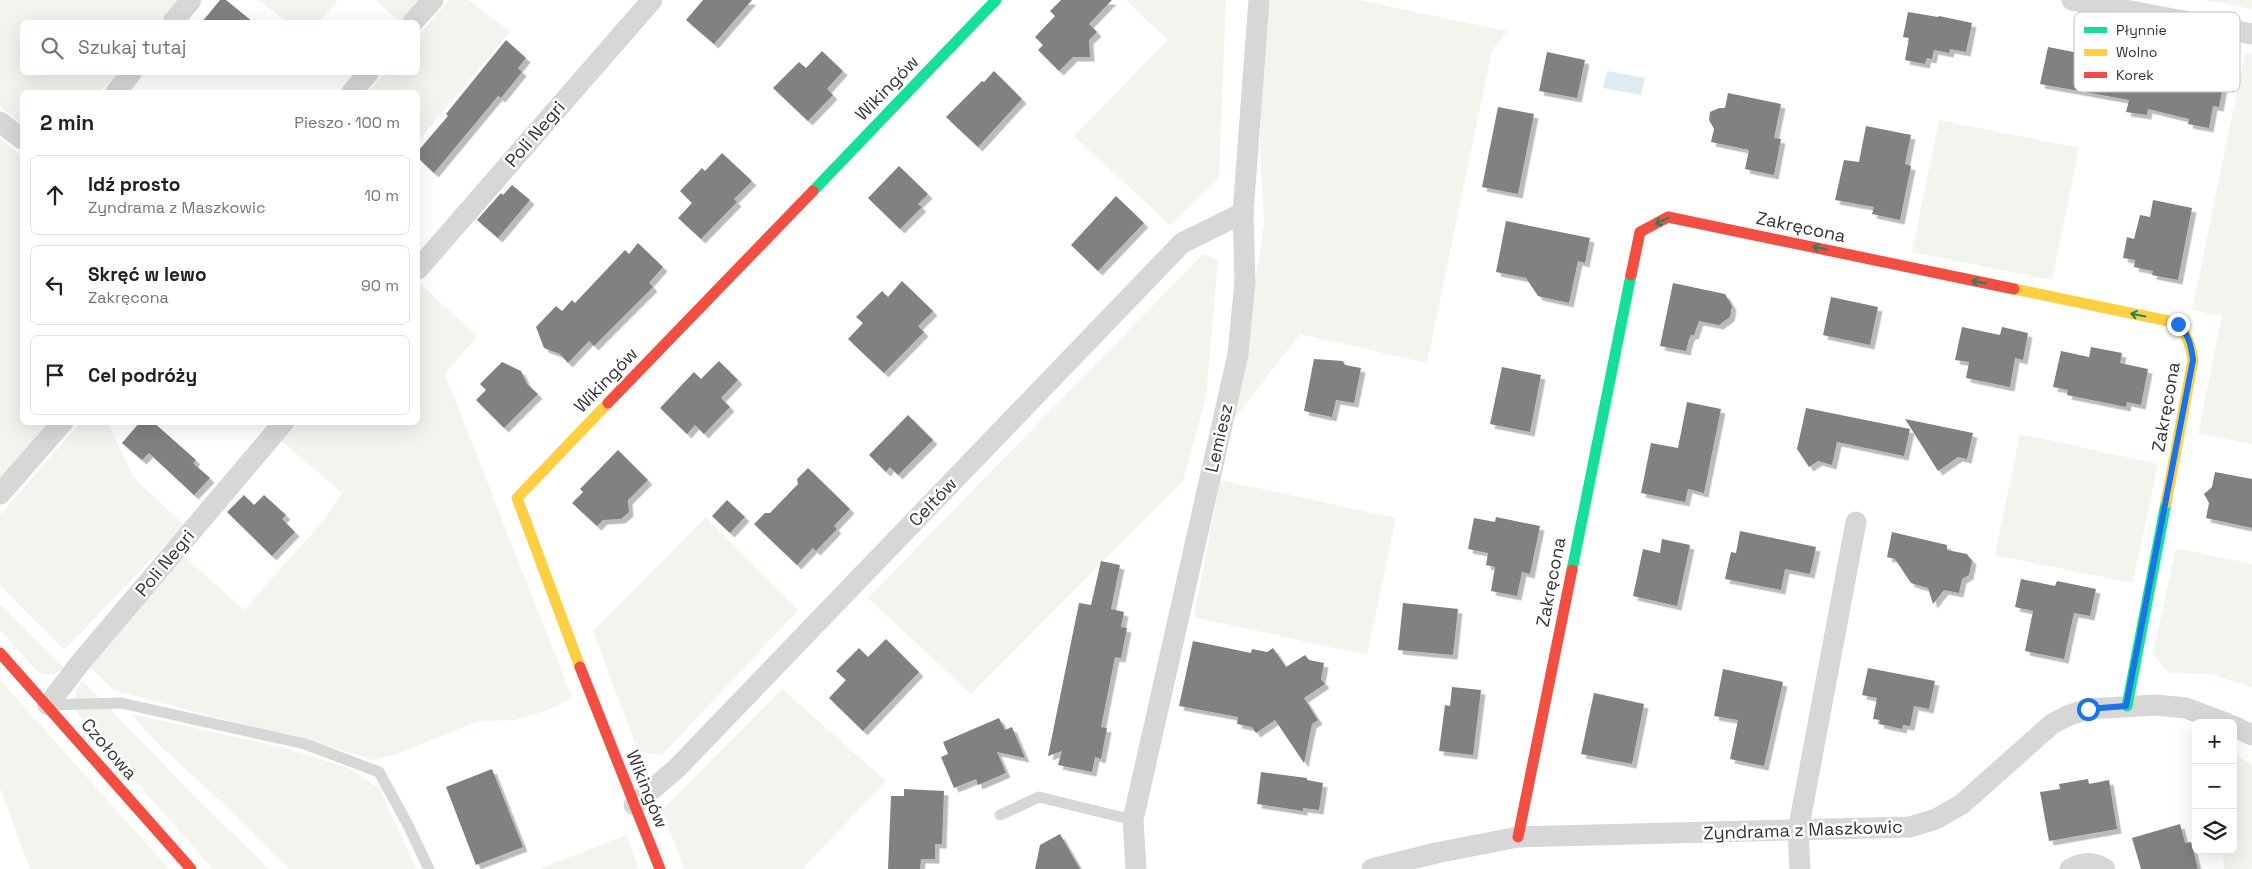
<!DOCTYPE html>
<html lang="pl">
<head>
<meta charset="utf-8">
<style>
  body { margin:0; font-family:"Space Grotesk",sans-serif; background:#f2f2f2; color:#202124 }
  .controls { position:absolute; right:15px; bottom:15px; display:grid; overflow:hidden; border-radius:8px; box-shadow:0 5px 20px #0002 }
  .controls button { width:45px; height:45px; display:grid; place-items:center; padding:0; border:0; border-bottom:1px solid #e0e0e0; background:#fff; color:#202124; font:25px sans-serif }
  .stop { position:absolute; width:15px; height:15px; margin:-11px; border:4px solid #1a73e8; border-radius:50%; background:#fff }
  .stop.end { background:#1a73e8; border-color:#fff; box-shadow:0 1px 5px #0008 }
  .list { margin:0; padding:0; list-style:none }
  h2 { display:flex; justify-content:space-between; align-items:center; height:65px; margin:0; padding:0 20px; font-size:21px }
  h2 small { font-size:16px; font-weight:400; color:#757577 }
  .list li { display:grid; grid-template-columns:32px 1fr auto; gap:15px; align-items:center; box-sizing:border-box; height:80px; margin:0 10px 10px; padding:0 10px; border:1px solid #e0e0e0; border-radius:8px }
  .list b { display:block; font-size:19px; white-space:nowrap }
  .list p { margin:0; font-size:16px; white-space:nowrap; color:#757577 }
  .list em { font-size:16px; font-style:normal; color:#757577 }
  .icon { flex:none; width:28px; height:28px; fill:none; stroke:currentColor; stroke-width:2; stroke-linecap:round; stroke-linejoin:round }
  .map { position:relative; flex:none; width:2252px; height:869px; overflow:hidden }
  .search { position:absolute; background:#fff; box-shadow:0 5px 20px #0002; left:20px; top:20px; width:400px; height:55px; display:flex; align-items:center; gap:12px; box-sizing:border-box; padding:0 18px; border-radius:8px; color:#757577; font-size:19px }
  .panel { position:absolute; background:#fff; box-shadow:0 5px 20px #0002; left:20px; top:90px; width:400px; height:335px; border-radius:8px }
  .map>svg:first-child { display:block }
  .green { fill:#f1f5ed }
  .water { fill:#ddebf3 }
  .building { fill:#818181; filter:url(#shadow) }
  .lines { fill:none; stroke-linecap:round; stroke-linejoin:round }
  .lane { stroke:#d7d7d7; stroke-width:11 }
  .street { stroke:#d7d7d7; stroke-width:21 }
  .fast { stroke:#16e098; stroke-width:11 }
  .slow { stroke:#ffcf43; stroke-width:11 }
  .jam { stroke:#f24e42; stroke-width:11 }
  .oneway { stroke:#268160 }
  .route { stroke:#1a73e8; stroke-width:6 }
  .labels { text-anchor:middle; stroke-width:5; stroke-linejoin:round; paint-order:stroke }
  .street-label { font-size:18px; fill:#333; stroke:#fff }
  .key { fill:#fff; stroke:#c2c2c2; stroke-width:1 }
  .key-label { font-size:14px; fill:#333 }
</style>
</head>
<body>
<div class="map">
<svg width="2252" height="869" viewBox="0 0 2252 869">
  <defs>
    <filter id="shadow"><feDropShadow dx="4.5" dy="4.5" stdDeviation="0" flood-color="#0004"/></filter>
  </defs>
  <rect width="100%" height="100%" fill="#fff"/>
  <g class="green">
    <path d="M0 0H180L161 22H22V72L118 73 99 92H22V125L0 106Z"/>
    <path d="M258 0H338L318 22H288Z"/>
    <path d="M376 0H421L400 22Z"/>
    <path d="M449 0H469L510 32 418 141V92H367L385 73 418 72V36Z"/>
    <path d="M1126 0H1226L1219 178 1170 225 1074 136 1168 40Z"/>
    <path d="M1264 0H1358L1507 31 1492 50 1427 363 1300 334 1233 420 1264 225 1260 144Z"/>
    <path d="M2203 0H2252V9Z"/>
    <path d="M2245 53 2252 54V444L2198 433 2222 316 2192 310Z"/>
    <path d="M1939 120 2079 148 2052 280 1912 252Z"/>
    <path d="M0 138 22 157V422L54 423 0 482Z"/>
    <path d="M1203 254 1218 260 1206 397 1183 481 971 694 868 598Z"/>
    <path d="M418 282 477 336 445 374 572 698 548 710 515 720 478 721 396 754 373 760 341 750 113 690 88 665 180 553 244 610 324 520 342 493 281 441 298 423 418 422Z"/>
    <path d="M80 423H108L133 477 184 525 64 650 0 585V515Z"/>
    <path d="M2020 434 2158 464 2133 583 1995 555Z"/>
    <path d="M1220 480 1396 518 1367 655 1194 617Z"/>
    <path d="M706 517 798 610 662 755 638 752 593 631Z"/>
    <path d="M2176 548 2252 564V687L2210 674 2169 673 2153 654Z"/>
    <path d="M0 605 64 668C54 675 46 678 36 670L0 630Z"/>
    <path d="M0 680 169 869H30L0 788Z"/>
    <path d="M82 680 199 801 269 869H213L98 739 77 712 75 701 76 690Z"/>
    <path d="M782 689 886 781 802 869H684L662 810Z"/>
    <path d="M131 714 285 748 349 768 380 789 416 869H289L233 813 149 735Z"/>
    <path d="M2233 754 2252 765V869H2224L2223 850H2233Z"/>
    <path d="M626 835 639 869H539Z"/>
  </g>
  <path class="water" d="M1607 71 1645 78 1641 95 1603 88Z"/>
  <g class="building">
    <path d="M220 0H226L253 22H202Z"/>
    <path d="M703 0H752L714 44 686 20Z"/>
    <path d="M1061 0H1112L1089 24 1097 32 1089 40 1090 57H1073L1059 71 1038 50 1043 45 1035 37 1055 16 1050 11Z"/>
    <path d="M1908 12 1938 17 1939 16 1972 23 1966 52 1950 49 1949 53 1934 50 1932 59 1927 58 1925 64 1905 60 1909 38 1903 37Z"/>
    <path d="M506 40 526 58 518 68 522 72 501 98 498 96 434 173 418 158V151L448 116 446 114Z"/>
    <path d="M2048 47 2136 64 2139 50 2158 53 2155 68 2160 69 2161 63 2178 65 2195 69 2194 75 2224 81 2219 107 2213 106 2209 128 2188 124 2189 119 2148 109 2147 115 2126 112 2129 100 2040 84Z"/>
    <path d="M822 51 843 71 827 89 833 95 808 121 773 88 799 62 806 68Z"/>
    <path d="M1547 52 1585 60 1577 98 1539 91Z"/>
    <path d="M994 71 1022 99 978 147 946 117 982 81 984 82Z"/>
    <path d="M1728 93 1781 104 1774 138 1781 139 1774 175 1745 169 1749 150 1711 142 1714 129 1709 120 1710 112 1719 108H1725Z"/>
    <path d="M1498 107 1534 114 1518 194 1482 187Z"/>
    <path d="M1866 126 1911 135 1905 164 1911 166 1900 220 1872 214 1874 207 1835 200 1844 160 1859 162Z"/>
    <path d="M722 153 752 181 734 199 737 202 701 239 678 218 692 203 680 191 702 168 705 171Z"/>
    <path d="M899 166 928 194 918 204 922 207 900 229 868 198Z"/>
    <path d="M512 185 530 200 498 238 477 220 501 193 503 195Z"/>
    <path d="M1116 196 1144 223 1098 271 1071 245Z"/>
    <path d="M2153 200 2192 208 2178 280 2152 275 2153 271 2134 267 2135 260 2123 258 2127 237 2134 239 2140 215 2150 217Z"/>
    <path d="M1506 221 1590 238 1585 263 1578 261 1569 303 1538 296 1526 278 1496 272Z"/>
    <path d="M638 243 663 267 649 283 653 287 594 346 589 341 568 363 560 354 544 348 536 327 556 306 562 311 572 300 575 303 625 250 629 254Z"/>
    <path d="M902 281 933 311 918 326 924 332 884 373 848 339 863 323 856 317 882 291 888 297Z"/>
    <path d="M1673 283 1725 294 1732 306 1730 317 1719 325 1699 321 1694 335H1691L1689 339 1686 351 1660 346Z"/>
    <path d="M1831 297 1878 307 1870 345 1823 335Z"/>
    <path d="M1962 327 2000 335 2002 327 2028 333 2023 360 2015 358 2010 387 1966 378 1969 362 1955 360Z"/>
    <path d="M2091 347 2122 353 2120 363 2148 369 2141 405 2127 402 2126 407 2067 395 2068 390 2053 387 2061 351 2089 357Z"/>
    <path d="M1314 359 1343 361 1345 365 1361 368 1354 403 1336 400 1332 417 1304 411Z"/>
    <path d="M719 361 738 380 721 398 730 407 704 434 695 425 687 434 660 408 694 372 701 379Z"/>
    <path d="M502 362 521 371 527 384 538 394 504 428 476 400 486 390 480 384Z"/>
    <path d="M1502 367 1541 375 1530 432 1490 424Z"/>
    <path d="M1687 402 1721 409 1704 493 1688 489 1685 502 1641 493 1651 443 1678 448Z"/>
    <path d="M1806 408 1910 429 1904 456 1837 442 1832 465 1818 461 1809 467 1797 449Z"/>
    <path d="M908 415 933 440 898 475 890 467 886 472 869 455Z"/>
    <path d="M1905 419 1973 433 1967 459 1958 457 1938 471Z"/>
    <path d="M140 422H153L196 460 193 463 210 478 194 495 149 453 142 460 122 443Z"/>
    <path d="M618 450 648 480 628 500 629 512 621 519 603 520 597 526 572 503 583 492 580 489Z"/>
    <path d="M808 468 850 509 834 526 837 529 816 551 813 548 797 565 754 524 765 513H770L798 484 797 479Z"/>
    <path d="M2215 472 2252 479V528L2206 518 2209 503 2204 494 2212 487Z"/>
    <path d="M244 495 254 505 264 495 286 515 282 519 295 532 272 556 227 512Z"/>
    <path d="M727 500 745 517 730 533 712 516Z"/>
    <path d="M1496 517 1540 526 1530 574 1522 572 1517 596 1491 591 1495 567 1486 565 1488 553 1468 549 1474 518 1495 522Z"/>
    <path d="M1740 531 1816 547 1810 574 1785 569 1781 590 1725 579 1731 552 1736 553Z"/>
    <path d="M1892 532 1947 545V550L1967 554 1972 561 1969 575 1962 579 1959 593 1944 590 1933 604 1928 588 1911 583 1895 559 1887 557Z"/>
    <path d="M1662 539 1690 545 1677 606 1633 596 1643 549 1660 553Z"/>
    <path d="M1101 561 1120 565 1111 609 1124 612 1121 627 1127 628 1121 658 1115 657 1101 727 1107 728 1101 759 1095 757 1092 772 1058 765 1062 751 1048 756 1079 603 1091 605Z"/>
    <path d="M2021 579 2055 586 2057 581 2096 589 2090 616 2074 613 2064 659 2025 651 2033 611 2015 607Z"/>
    <path d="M1403 603 1458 609 1453 655 1398 650Z"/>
    <path d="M886 639 919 672 863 731 829 698 846 680 836 671 859 648 868 657Z"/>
    <path d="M1193 641 1251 653 1252 649 1267 652 1273 648 1286 667 1305 655 1309 660 1324 663 1321 679 1325 684 1304 698 1318 720 1312 724 1304 763 1275 720 1256 733 1252 727 1237 724 1238 717 1179 706Z"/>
    <path d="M1868 668 1935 681 1929 709 1914 706 1910 726 1903 725 1902 729 1879 724 1880 720 1873 719 1877 698 1862 695Z"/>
    <path d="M1723 669 1783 682 1764 766 1730 759 1738 720 1714 716Z"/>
    <path d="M1452 687 1481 690 1473 755 1439 751 1445 705 1450 706Z"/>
    <path d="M1594 693 1644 704 1632 764 1581 754Z"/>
    <path d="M999 718 1005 730 1012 727 1025 758 997 752 1006 773 978 785 976 779 954 788 941 757 948 754 943 742Z"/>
    <path d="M492 769 523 847 476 865 446 787Z"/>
    <path d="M1261 772 1307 778V780L1323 783 1319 810 1303 808V811L1257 804Z"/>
    <path d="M2088 779 2089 784 2109 780 2117 829 2049 841 2040 792 2060 789 2059 784Z"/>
    <path d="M904 789 944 791 942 844H935V859H921L920 869H888L891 796H904Z"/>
    <path d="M2180 824 2185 843 2191 842 2198 869H2141L2132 838Z"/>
    <path d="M1060 834 1080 869H1035L1040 845Z"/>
  </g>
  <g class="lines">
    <g class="lane">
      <path d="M50 705 121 703 305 744 379 772 408 825 429 869"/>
      <path d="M1000 815 1039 797 1133 820"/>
    </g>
    <g class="street">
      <path d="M2072 0 2252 34"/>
      <path d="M173 22 191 0"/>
      <path d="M413 22 433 0"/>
      <path d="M116 92 132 72"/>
      <path d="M352 92 369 72"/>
      <path d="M0 122 22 139"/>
      <path d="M418 269 652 0"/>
      <path d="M0 494 63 422"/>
      <path d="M48 705 80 663 284 422"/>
      <path d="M2233 726 2252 735"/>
      <path d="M634 805 677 768 1182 243 1243 213"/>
      <path d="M1136 869 1133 820 1238 354 1245 281 1243 213 1259 0"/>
      <path d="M1372 869 1436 853 1518 837 1910 827 1936 819 1962 804 2052 724 2067 716 2087 709 2156 705 2186 708 2226 723"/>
      <path d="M1800 869 1798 831 1856 522"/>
      <path d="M2070 869C2082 862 2093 861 2105 869"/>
    </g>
    <g class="fast">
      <path d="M813 191 996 0"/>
      <path d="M1572 570 1631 275"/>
      <path d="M2127 706 2166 503"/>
    </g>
    <g class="slow">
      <path d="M2014 289 2178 323C2187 334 2191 346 2193 360L2166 503"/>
      <path d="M580 667 517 498 608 403"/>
    </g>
    <g class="jam">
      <path d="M1631 275 1640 232 1668 217 2014 289"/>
      <path d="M608 403 813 191"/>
      <path d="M0 653 191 869"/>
      <path d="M580 667 660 869"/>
      <path d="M1518 837 1572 570"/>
    </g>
  </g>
  <defs><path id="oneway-shaft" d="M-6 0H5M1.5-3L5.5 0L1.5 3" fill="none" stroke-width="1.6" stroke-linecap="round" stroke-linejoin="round" transform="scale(1.25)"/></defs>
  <g class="oneway">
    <use href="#oneway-shaft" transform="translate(1662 221) rotate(154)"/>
    <use href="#oneway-shaft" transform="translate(1820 248) rotate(-168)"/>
    <use href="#oneway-shaft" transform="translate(1979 282) rotate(-168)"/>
    <use href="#oneway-shaft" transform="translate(2138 315) rotate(-168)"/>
  </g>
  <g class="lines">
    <path class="route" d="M2088 709 2126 706 2193 360C2191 345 2189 335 2178 324"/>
  </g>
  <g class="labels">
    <g class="street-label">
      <text transform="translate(887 88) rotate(-46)" y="6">Wikingów</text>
      <text transform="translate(535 134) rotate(-49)" y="6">Poli Negri</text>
      <text transform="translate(1801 227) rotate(12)" y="6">Zakręcona</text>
      <text transform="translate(606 380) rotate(-46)" y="6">Wikingów</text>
      <text transform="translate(2166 407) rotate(-80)" y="6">Zakręcona</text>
      <text transform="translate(1219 438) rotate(-77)" y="6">Lemiesz</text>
      <text transform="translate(933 502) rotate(-46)" y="6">Celtów</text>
      <text transform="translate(165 563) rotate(-50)" y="6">Poli Negri</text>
      <text transform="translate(1551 582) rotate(-79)" y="6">Zakręcona</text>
      <text transform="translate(109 749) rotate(49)" y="6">Czołowa</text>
      <text transform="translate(647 789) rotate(68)" y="6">Wikingów</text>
      <text transform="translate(1803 830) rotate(-2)" y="6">Zyndrama z Maszkowic</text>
    </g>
  </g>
  <rect x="2074" y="12" width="166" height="80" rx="8" class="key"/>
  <rect x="2084" y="27" width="23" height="6" fill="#16e098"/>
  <rect x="2084" y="49" width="23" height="7" fill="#ffcf43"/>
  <rect x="2084" y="72" width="23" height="6" fill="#f24e42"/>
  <g class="key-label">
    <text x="2116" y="35">Płynnie</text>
    <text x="2116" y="57">Wolno</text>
    <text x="2116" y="80">Korek</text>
  </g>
</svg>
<div class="controls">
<button>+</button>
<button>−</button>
<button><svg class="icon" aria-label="layers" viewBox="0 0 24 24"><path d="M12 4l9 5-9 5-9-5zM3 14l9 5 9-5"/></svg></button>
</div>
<div class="stop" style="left:2088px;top:709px"></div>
<div class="stop end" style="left:2178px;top:324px"></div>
<div class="search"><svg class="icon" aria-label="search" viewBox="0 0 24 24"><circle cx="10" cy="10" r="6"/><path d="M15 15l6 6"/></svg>Szukaj tutaj</div>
<section class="panel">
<h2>2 min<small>Pieszo · 100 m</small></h2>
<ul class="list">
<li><svg class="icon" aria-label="ahead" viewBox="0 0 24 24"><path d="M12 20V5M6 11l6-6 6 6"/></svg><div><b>Idź prosto</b><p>Zyndrama z Maszkowic</p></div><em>10 m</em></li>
<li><svg class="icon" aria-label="left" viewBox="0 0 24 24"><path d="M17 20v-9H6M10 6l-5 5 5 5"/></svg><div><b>Skręć w lewo</b><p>Zakręcona</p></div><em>90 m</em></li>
<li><svg class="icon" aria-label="arrive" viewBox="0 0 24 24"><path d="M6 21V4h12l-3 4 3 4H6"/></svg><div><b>Cel podróży</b></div></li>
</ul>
</section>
</div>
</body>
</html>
